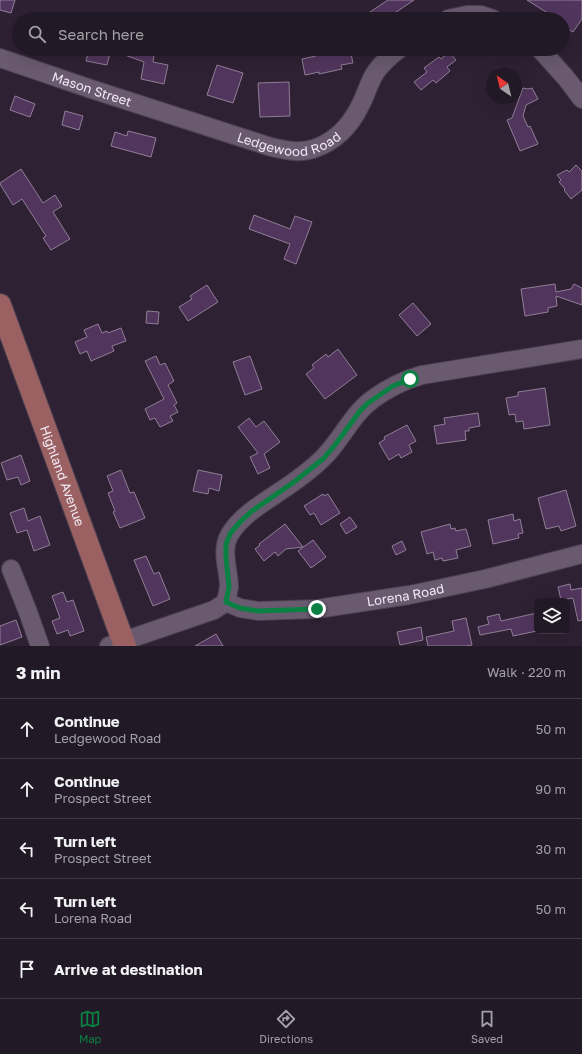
<!DOCTYPE html>
<html lang="en">
<head>
<meta charset="utf-8">
<style>
  body { margin:0; font-family:"Golos Text",sans-serif; background:#2a222e; color:#f1f3f6 }
  .controls { position:absolute; right:12px; bottom:12px; display:grid; overflow:hidden; border-radius:6px; box-shadow:0 4px 16px #0002 }
  .controls button { width:36px; height:36px; display:grid; place-items:center; padding:0; border:0; border-bottom:1px solid #3f3843; background:#221926; color:#f1f3f6; font:20px sans-serif }
  .compass { position:absolute; left:486px; top:68px; width:36px; height:36px; border-radius:50%; background:#221926; box-shadow:0 4px 16px #0002; rotate:325deg }
  .stop { position:absolute; width:12px; height:12px; margin:-9px; border:3px solid #0b8043; border-radius:50%; background:#fff }
  .stop.end { background:#0b8043; border-color:#fff; box-shadow:0 1px 4px #0008 }
  .list { margin:0; padding:0; list-style:none }
  h2 { display:flex; justify-content:space-between; align-items:center; height:52px; margin:0; padding:0 16px; font-size:17px }
  h2 small { font-size:13px; font-weight:400; color:#a2a0a7 }
  .list li { display:grid; grid-template-columns:26px 1fr auto; gap:12px; align-items:center; box-sizing:border-box; height:60px; padding:0 16px; border-top:1px solid #3f3843 }
  .list b { display:block; font-size:15px; white-space:nowrap }
  .list p { margin:0; font-size:13px; white-space:nowrap; color:#a2a0a7 }
  .list em { font-size:13px; font-style:normal; color:#a2a0a7 }
  .icon { flex:none; width:22px; height:22px; fill:none; stroke:currentColor; stroke-width:2; stroke-linecap:round; stroke-linejoin:round }
  .map { position:relative; flex:none; width:582px; height:646px; overflow:hidden }
  .search { position:absolute; background:#221926; box-shadow:0 4px 16px #0002; left:12px; right:12px; top:12px; height:44px; display:flex; align-items:center; gap:10px; box-sizing:border-box; padding:0 14px; border-radius:22px; color:#a2a0a7; font-size:15px }
  .sheet { height:352px; background:#221926 }
  nav { display:flex; justify-content:space-around; align-items:center; box-sizing:border-box; height:56px; border-top:1px solid #3f3843; background:#221926; font-size:11px; color:#a2a0a7 }
  nav a { display:grid; justify-items:center; gap:2px }
  nav .on { color:#0b8043 }
  .map>svg:first-child { display:block }
  .building { fill:#52355d; stroke:#8f7f96 }
  .lines { fill:none; stroke-linecap:round; stroke-linejoin:round }
  .minor-casing { stroke:#4b404f; stroke-width:20 }
  .major-casing { stroke:#4b404f; stroke-width:24 }
  .minor { stroke:#695a6f; stroke-width:18 }
  .major { stroke:#9b6162; stroke-width:22 }
  .route { stroke:#0b8043; stroke-width:5 }
  .labels { text-anchor:middle; stroke-width:4; stroke-linejoin:round; paint-order:stroke }
  .street-label { font-size:13px; fill:#f2e9f5; stroke:#2e2133 }
</style>
</head>
<body>
<div class="map">
<svg width="582" height="646" viewBox="0 0 582 646">
  <rect width="100%" height="100%" fill="#2e2133"/>
  <g class="building">
    <path d="M0 0H15L11 13 0 10Z"/>
    <path d="M388 0H414L386 19H375L370 12Z"/>
    <path d="M527 0H582V19L573 32 564 27 566 24 563 23V19H557Z"/>
    <path d="M89 49H111L107 65 86 61Z"/>
    <path d="M111 49H155L153 62 168 65 164 84 141 79 144 62 111 50Z"/>
    <path d="M340 49H350L353 63 341 65 342 69 319 74V72L305 75 302 59 316 56 315 54Z"/>
    <path d="M449 52 456 60 447 67 450 71 436 83 433 80 421 90 414 82 427 72 424 68 439 57 441 59Z"/>
    <path d="M217 65 243 73 233 103 207 95Z"/>
    <path d="M289 82 290 116 260 117 258 83Z"/>
    <path d="M523 88 528 89 532 88 538 99 526 105 523 116 528 127 530 126 538 144 520 151 507 120 512 118Z"/>
    <path d="M15 96 35 104 30 117 10 110Z"/>
    <path d="M65 111 83 116 79 130 62 125Z"/>
    <path d="M128 131 156 138 151 157 111 146 115 132 127 136Z"/>
    <path d="M576 165 582 171V190L571 199 564 190 565 189 559 182 561 180 557 175 567 170 569 172Z"/>
    <path d="M21 169 43 203 55 195 62 206 53 212 70 239 51 250 43 238 46 236 22 199 13 205 0 184V183Z"/>
    <path d="M254 215 290 229 295 216 312 222 296 264 284 259 290 244 249 229Z"/>
    <path d="M555 284 556 292 571 289 574 284 582 288V305L556 296 557 306 548 308V312L525 316 521 289Z"/>
    <path d="M207 285 218 302 188 321 179 307 192 299 190 296Z"/>
    <path d="M413 303 431 324 417 336 399 315Z"/>
    <path d="M147 311 159 312 158 324 146 323Z"/>
    <path d="M98 324 102 333 107 331 108 333 121 328 126 341 112 346 114 351 91 361 87 351 80 354 75 342 87 337 84 330Z"/>
    <path d="M338 349 357 375 325 399 306 374 314 368 312 365 326 354 328 357Z"/>
    <path d="M156 356 160 365 165 363 174 381 168 385 177 403 174 405 178 412 170 416 173 421 160 427 155 418 150 420 145 409 164 399 145 361Z"/>
    <path d="M250 356 262 389 245 395 233 362Z"/>
    <path d="M545 388 550 425 524 429 523 421 516 422 515 414 509 415 506 398 518 396V392Z"/>
    <path d="M478 413 480 426 469 428V431H465L466 440 437 444 434 426 445 424 444 418Z"/>
    <path d="M249 418 256 427 264 421 280 442 264 454 270 468 258 474 250 457 258 453 238 427Z"/>
    <path d="M407 425 416 441 409 445 412 452 401 458 399 454 389 460 379 443 385 439 384 437Z"/>
    <path d="M21 455 30 481 21 485 18 477 7 480 1 463Z"/>
    <path d="M121 470 130 493 134 492 145 518 120 528 113 512 115 511 108 493 113 491 107 476Z"/>
    <path d="M198 470 222 475 219 491 209 488 208 494 193 491Z"/>
    <path d="M566 490 576 526 561 531 559 526 546 529 538 498Z"/>
    <path d="M323 494 324 496 328 494 340 513 321 525 314 513 310 515 304 506Z"/>
    <path d="M24 508 28 521 40 516 50 545 34 551 27 530 17 533 10 513Z"/>
    <path d="M513 514 514 521 520 519 523 533 518 534 519 538 493 544 488 520Z"/>
    <path d="M350 517 357 527 346 534 340 524Z"/>
    <path d="M285 524 303 547 286 549 278 556 275 552 264 561 255 549 260 545 259 544Z"/>
    <path d="M450 524 451 529 455 528 456 531 466 529 471 546 456 550 458 558 443 561 442 558 435 560 433 552 427 554 421 532Z"/>
    <path d="M313 540 326 557 311 568 298 551Z"/>
    <path d="M402 541 406 550 396 555 392 546Z"/>
    <path d="M146 556 154 574 159 572 170 599 153 606 134 560Z"/>
    <path d="M570 584 571 590 582 588V620L578 621 573 598 561 600 558 587Z"/>
    <path d="M63 592 67 602 73 600 84 631 70 636 68 630 57 634 52 621 60 618 52 596Z"/>
    <path d="M537 613V631L513 636 511 629 480 635 478 627 489 624 487 617 499 614 501 621Z"/>
    <path d="M466 618 472 645 466 646H428L426 637 454 631 452 621Z"/>
    <path d="M16 620 22 637 0 645V626Z"/>
    <path d="M421 627 423 640 400 645 397 632Z"/>
    <path d="M216 634 223 646H195Z"/>
  </g>
  <g class="lines">
    <g class="minor-casing">
      <g id="minor">
        <path d="M448 19 467 15H481L493 19"/>
        <path d="M540 49 566 78 582 99"/>
        <path id="s1" d="M0 58 91 89 271 147C280 149 291 152 301 151 305 151 309 150 313 149 335 142 351 125 361 104 366 94 369 83 375 73 381 64 390 56 399 49"/>
        <path d="M11 569 28 612 40 646"/>
        <path id="s2" d="M226 602 240 608 258 611 317 609 409 595 438 589 485 579 582 554"/>
        <path d="M109 646 214 610 226 602C227 597 228 592 229 587 229 570 220 550 230 534 241 516 260 505 276 494 293 483 310 471 324 457 342 439 352 414 373 399 388 388 404 380 422 375L582 349"/>
      </g>
    </g>
    <g class="major-casing">
      <g id="major">
        <path id="s3" d="M0 305 125 646"/>
      </g>
    </g>
    <use href="#minor" class="minor"/>
    <use href="#major" class="major"/>
  </g>
  <g class="lines">
    <path class="route" d="M317 609 258 611 240 608 226 602 229 587 226 557V544L230 534 233 530 241 521 252 511 294 482 324 458 335 445 360 411 368 403 393 386 410 379"/>
  </g>
  <g class="labels">
    <g class="street-label">
      <text dy="5" stroke="none"><textPath href="#s1" startOffset="97">Mason Street</textPath></text>
      <text dy="5" stroke="none"><textPath href="#s1" startOffset="304">Ledgewood Road</textPath></text>
      <text dy="5" stroke="none"><textPath href="#s3" startOffset="182">Highland Avenue</textPath></text>
      <text dy="5" stroke="none"><textPath href="#s2" startOffset="182">Lorena Road</textPath></text>
    </g>
  </g>
</svg>
<div class="controls">
<button><svg class="icon" aria-label="layers" viewBox="0 0 24 24"><path d="M12 4l9 5-9 5-9-5zM3 14l9 5 9-5"/></svg></button>
</div>
<svg class="compass" viewBox="-18 -18 36 36"><path d="M0-13l5 13h-10z" fill="#e53935"/><path d="M0 13l5-13h-10z" fill="#a2a0a7"/></svg>
<div class="stop" style="left:410px;top:379px"></div>
<div class="stop end" style="left:317px;top:609px"></div>
<div class="search"><svg class="icon" aria-label="search" viewBox="0 0 24 24"><circle cx="10" cy="10" r="6"/><path d="M15 15l6 6"/></svg>Search here</div>
</div>
<section class="sheet">
<h2>3 min<small>Walk · 220 m</small></h2>
<ul class="list">
<li><svg class="icon" aria-label="ahead" viewBox="0 0 24 24"><path d="M12 20V5M6 11l6-6 6 6"/></svg><div><b>Continue</b><p>Ledgewood Road</p></div><em>50 m</em></li>
<li><svg class="icon" aria-label="ahead" viewBox="0 0 24 24"><path d="M12 20V5M6 11l6-6 6 6"/></svg><div><b>Continue</b><p>Prospect Street</p></div><em>90 m</em></li>
<li><svg class="icon" aria-label="left" viewBox="0 0 24 24"><path d="M17 20v-9H6M10 6l-5 5 5 5"/></svg><div><b>Turn left</b><p>Prospect Street</p></div><em>30 m</em></li>
<li><svg class="icon" aria-label="left" viewBox="0 0 24 24"><path d="M17 20v-9H6M10 6l-5 5 5 5"/></svg><div><b>Turn left</b><p>Lorena Road</p></div><em>50 m</em></li>
<li><svg class="icon" aria-label="arrive" viewBox="0 0 24 24"><path d="M6 21V4h12l-3 4 3 4H6"/></svg><div><b>Arrive at destination</b></div></li>
</ul>
</section>
<nav>
<a class="on"><svg class="icon" aria-label="map" viewBox="0 0 24 24"><path d="M3 6l6-2 6 2 6-2v14l-6 2-6-2-6 2zM9 4v14M15 6v14"/></svg>Map</a>
<a><svg class="icon" aria-label="directions" viewBox="0 0 24 24"><path d="M12 3l9 9-9 9-9-9zM9 14v-3h6M13 9l2 2-2 2"/></svg>Directions</a>
<a><svg class="icon" aria-label="saved" viewBox="0 0 24 24"><path d="M7 4h10v16l-5-4-5 4z"/></svg>Saved</a>
</nav>
</body>
</html>
